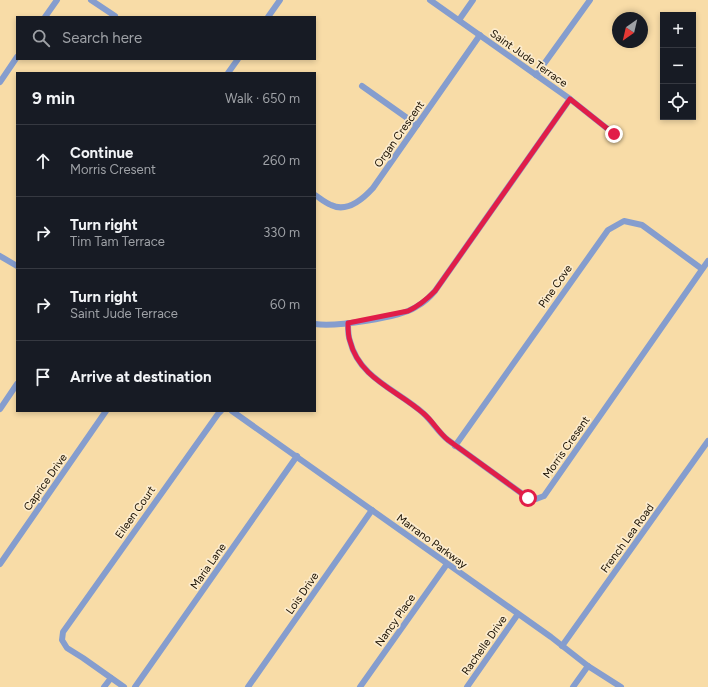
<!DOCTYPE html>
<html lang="en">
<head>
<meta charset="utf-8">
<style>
  body { margin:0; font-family:Figtree,sans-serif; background:#242831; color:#f1f3f6 }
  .controls { position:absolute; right:12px; top:12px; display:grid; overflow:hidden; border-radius:0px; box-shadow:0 2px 6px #0003 }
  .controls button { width:36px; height:36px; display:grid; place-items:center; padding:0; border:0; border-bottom:1px solid #363941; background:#171b24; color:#f1f3f6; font:20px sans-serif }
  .compass { position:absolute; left:612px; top:12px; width:36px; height:36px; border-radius:50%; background:#171b24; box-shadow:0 2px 6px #0003; rotate:214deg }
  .stop { position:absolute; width:12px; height:12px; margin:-9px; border:3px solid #e11d48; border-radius:50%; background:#fff }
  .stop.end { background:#e11d48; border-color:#fff; box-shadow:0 1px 4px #0008 }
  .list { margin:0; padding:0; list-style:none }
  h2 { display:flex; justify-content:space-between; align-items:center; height:52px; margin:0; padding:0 16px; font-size:17px }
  h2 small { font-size:13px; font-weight:400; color:#9ea1a6 }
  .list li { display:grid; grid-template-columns:26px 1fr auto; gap:12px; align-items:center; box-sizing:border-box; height:72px; padding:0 16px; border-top:1px solid #363941 }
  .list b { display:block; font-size:15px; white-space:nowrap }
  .list p { margin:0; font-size:13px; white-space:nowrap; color:#9ea1a6 }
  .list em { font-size:13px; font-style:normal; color:#9ea1a6 }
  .icon { flex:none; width:22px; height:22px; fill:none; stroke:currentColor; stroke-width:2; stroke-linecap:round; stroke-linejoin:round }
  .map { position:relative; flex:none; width:708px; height:687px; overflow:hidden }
  .search { position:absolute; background:#171b24; box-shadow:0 2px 6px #0003; left:16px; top:16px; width:300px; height:44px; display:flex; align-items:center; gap:10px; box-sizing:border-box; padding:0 14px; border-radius:0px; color:#9ea1a6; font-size:15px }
  .panel { position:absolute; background:#171b24; box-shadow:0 2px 6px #0003; left:16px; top:72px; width:300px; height:340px; border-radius:0px }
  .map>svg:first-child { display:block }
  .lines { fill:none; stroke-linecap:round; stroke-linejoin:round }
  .street { stroke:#859dce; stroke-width:6 }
  .route { stroke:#e11d48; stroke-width:5 }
  .labels { text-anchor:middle; stroke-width:3.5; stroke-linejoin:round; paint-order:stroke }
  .street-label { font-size:11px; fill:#180f00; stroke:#fcebcc }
</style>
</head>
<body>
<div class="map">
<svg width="708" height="687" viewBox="0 0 708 687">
  <rect width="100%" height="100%" fill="#f8dca7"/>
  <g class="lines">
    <g class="street">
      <path d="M91 0 115 16"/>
      <path d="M430 0 570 99 614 134"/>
      <path d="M45 17 57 0"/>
      <path d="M268 17 280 0"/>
      <path d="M459 20 473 0"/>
      <path d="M228 73 238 59"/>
      <path d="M536 75 590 0"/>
      <path d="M0 82 17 57"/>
      <path d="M362 86 417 125"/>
      <path d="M315 195C320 198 325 203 331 205 347 213 363 199 373 188L480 35"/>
      <path d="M0 256 17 266"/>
      <path d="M348 323C348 329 348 336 350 341 359 378 397 390 423 413 432 421 438 432 448 440L528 498 536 499 544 496 708 261"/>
      <path d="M315 324C335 327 399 318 416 307 423 303 430 297 435 291L570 99"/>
      <path d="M0 409 17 384"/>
      <path d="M232 411 551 637 588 666 621 687"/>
      <path d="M455 446 608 230 624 221 642 225 702 269"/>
      <path d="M0 564 106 411"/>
      <path d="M562 646 708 441"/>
      <path d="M104 687 111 678"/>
      <path d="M124 687 83 658 67 648 62 640 63 632 218 414 221 411"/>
      <path d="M135 687 297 456"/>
      <path d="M248 687 372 510"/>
      <path d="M360 687 447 564"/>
      <path d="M467 687 518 614"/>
      <path d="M573 687 588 666"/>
    </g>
  </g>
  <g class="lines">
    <path class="route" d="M528 498 448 440C438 432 433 421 423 413 397 390 359 378 350 341 348 336 348 329 348 323L408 311C419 306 427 299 435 291L570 99 614 134"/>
  </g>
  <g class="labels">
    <g class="street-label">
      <text transform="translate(529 58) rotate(35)" y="4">Saint Jude Terrace</text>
      <text transform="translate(399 134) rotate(-55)" y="4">Organ Crescent</text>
      <text transform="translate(555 286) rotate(-55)" y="4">Pine Cove</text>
      <text transform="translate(566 447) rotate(-55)" y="4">Morris Cresent</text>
      <text transform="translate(45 482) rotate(-55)" y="4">Caprice Drive</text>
      <text transform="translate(135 512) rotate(-55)" y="4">Eileen Court</text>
      <text transform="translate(627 538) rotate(-54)" y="4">French Lea Road</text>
      <text transform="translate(432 541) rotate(36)" y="4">Marrano Parkway</text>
      <text transform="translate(208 566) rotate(-55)" y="4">Maria Lane</text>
      <text transform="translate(302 593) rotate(-55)" y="4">Lois Drive</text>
      <text transform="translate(395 620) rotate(-55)" y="4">Nancy Place</text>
      <text transform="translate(484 645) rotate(-55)" y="4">Rachelle Drive</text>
    </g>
  </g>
</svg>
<div class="controls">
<button>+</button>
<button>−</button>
<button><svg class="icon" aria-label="locate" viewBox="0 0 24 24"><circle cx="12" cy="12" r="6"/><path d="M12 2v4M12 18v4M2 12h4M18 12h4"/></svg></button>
</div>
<svg class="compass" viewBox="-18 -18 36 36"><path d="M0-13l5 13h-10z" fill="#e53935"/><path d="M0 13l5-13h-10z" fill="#9ea1a6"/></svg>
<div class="stop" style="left:528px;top:498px"></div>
<div class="stop end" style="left:614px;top:134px"></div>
<div class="search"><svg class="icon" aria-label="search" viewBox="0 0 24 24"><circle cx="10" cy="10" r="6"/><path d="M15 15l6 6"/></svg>Search here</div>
<section class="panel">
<h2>9 min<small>Walk · 650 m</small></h2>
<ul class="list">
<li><svg class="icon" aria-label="ahead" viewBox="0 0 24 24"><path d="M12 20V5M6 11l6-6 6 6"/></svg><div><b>Continue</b><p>Morris Cresent</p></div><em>260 m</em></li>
<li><svg class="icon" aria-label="right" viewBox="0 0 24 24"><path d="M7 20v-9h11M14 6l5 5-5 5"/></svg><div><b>Turn right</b><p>Tim Tam Terrace</p></div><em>330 m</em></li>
<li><svg class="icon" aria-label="right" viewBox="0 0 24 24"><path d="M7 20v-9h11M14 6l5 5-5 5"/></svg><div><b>Turn right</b><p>Saint Jude Terrace</p></div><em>60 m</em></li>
<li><svg class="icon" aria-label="arrive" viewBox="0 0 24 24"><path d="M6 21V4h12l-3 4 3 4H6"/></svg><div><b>Arrive at destination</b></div></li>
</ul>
</section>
</div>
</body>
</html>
